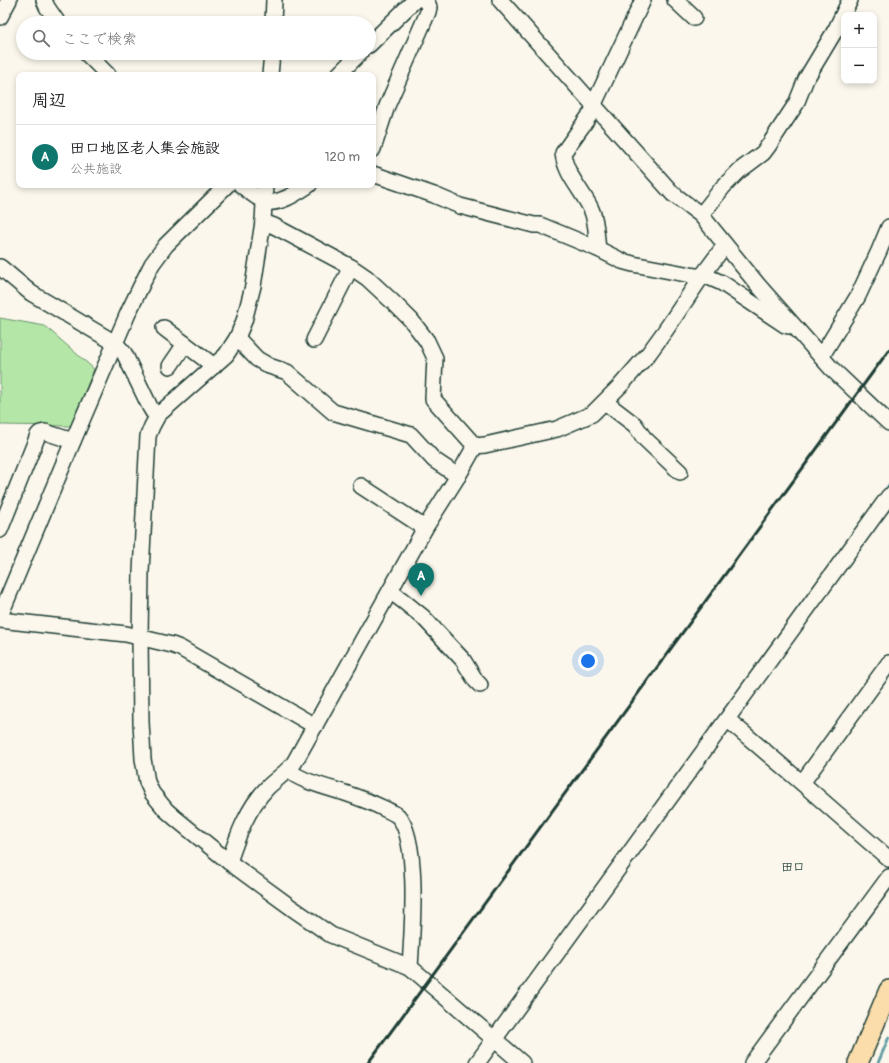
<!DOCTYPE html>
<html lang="ja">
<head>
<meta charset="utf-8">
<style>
  body { margin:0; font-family:Pangolin,"Klee One",sans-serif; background:#f2f2f2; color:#202124 }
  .controls { position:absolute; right:12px; top:12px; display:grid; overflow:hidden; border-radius:8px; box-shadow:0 2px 6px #0003 }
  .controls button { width:36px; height:36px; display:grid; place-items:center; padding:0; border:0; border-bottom:1px solid #e0e0e0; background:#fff; color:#202124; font:20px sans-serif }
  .you { position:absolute; left:588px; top:661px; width:14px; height:14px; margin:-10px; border:3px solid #fff; border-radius:50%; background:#1a73e8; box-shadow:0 0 0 6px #1a73e833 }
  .badge { display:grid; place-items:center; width:26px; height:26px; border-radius:50%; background:#0f766e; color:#fff; font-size:13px; font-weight:700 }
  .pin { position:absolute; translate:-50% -33px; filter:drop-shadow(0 1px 2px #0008) }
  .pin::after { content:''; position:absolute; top:21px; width:14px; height:12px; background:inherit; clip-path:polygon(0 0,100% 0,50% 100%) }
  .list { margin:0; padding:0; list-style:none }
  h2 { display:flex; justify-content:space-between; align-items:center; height:52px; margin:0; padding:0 16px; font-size:17px }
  h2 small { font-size:13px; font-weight:400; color:#757577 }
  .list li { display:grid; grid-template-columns:26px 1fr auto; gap:12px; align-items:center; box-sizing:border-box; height:64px; padding:0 16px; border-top:1px solid #e0e0e0 }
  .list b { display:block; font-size:15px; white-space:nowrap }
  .list p { margin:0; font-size:13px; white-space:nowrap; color:#757577 }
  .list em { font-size:13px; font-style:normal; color:#757577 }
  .icon { flex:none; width:22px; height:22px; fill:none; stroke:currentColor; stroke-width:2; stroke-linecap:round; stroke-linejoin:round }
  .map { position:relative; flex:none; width:889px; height:1063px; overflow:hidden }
  .search { position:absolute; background:#fff; box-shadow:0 2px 6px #0003; left:16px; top:16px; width:360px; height:44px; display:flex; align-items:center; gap:10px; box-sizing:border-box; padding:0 14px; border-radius:22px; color:#757577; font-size:15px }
  .panel { position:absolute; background:#fff; box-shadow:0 2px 6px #0003; left:16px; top:72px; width:360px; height:116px; border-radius:8px }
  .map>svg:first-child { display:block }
  .green { fill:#b4e7a7; stroke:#6a926e }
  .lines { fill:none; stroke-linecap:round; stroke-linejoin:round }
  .stream { stroke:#649ea5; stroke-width:3 }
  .minor-casing { stroke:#1f3d34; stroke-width:18 }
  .major-casing { stroke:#1f3d34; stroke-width:22 }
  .minor { stroke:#fbf7ec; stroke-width:15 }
  .major { stroke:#faddab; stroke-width:19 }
  .rail { stroke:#1f3d34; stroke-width:3 }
  .labels { text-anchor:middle; stroke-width:3; stroke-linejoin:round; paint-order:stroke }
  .quarter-label { font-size:12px; font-weight:bold; fill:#1f3d34; stroke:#fbf7ec }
</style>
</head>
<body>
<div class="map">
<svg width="889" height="1063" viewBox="0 0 889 1063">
  <rect width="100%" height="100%" fill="#fbf7ec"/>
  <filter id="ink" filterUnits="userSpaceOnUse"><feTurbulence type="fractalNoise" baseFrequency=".025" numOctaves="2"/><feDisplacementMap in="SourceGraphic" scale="8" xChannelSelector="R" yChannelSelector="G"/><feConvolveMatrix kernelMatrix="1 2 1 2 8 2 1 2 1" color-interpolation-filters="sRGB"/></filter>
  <g filter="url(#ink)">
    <path class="green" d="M0 318 45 326 94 369 71 426 0 425Z"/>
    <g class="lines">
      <g class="stream">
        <path d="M884 492 889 485"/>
        <path d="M878 1063 889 1037"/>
      </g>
      <g class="minor-casing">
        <g id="minor">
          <path d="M44 0 47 7 58 23"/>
          <path d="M500 0 673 194 701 215 758 285 831 368 889 423"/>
          <path d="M675 0 694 18"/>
          <path d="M0 17 9 0"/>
          <path d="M273 23 274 0"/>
          <path d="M369 45 415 0"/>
          <path d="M86 53 108 75"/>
          <path d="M270 75 272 53"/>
          <path d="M338 75 360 53"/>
          <path d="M373 149 387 106 428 12 429 7 428 4 424 0"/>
          <path d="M373 174 434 195 460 206 534 225H540L598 249 622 261 633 264 696 276H706L722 283 785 325 788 326"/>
          <path d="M241 185C249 191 258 200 268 202 281 204 298 192 309 185"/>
          <path d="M265 185 263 222 253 286 244 321 237 338 226 355 158 415 152 426 148 436 141 572 140 637 141 722 143 759 147 782 152 793 166 810 175 818 229 862 292 908 331 935 410 967 522 1063"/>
          <path d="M701 215 723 187 739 171 763 153 769 145 796 104 806 79 836 29 850 0"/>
          <path d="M263 222 274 226 351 267 367 278 396 305 411 320 427 341 435 358 433 399 475 446"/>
          <path d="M598 249C596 236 597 221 591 209 582 190 565 174 563 153L592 112 594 104 643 0"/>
          <path d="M0 267 31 293 115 343 124 353 150 407 153 412 158 415"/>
          <path d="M164 328 214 366"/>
          <path d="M237 338 257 359 269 366 287 372 333 412 411 435 434 460 458 476"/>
          <path d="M314 340 351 267"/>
          <path d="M821 357 858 296 879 251 889 227"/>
          <path d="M170 366 185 344"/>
          <path d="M605 402 635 425 644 438 680 472"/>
          <path d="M475 446 485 445 557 429 592 414 621 385 649 353 665 331 702 276 725 245"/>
          <path d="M361 486 425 528"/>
          <path d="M0 530 38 435 40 433 45 432 73 441"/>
          <path d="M390 591 402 600 423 617 463 660 476 681 480 685"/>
          <path d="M0 616 73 441 129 311 143 282 152 264 166 245 227 185"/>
          <path d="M0 620 126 634 172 645 180 648 315 726"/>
          <path d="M727 719 802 783 889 859"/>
          <path d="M289 770C297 780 329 788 342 792 357 797 371 802 385 809 389 811 394 813 398 816 420 840 412 934 410 967"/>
          <path d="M802 783 889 663"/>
          <path d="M229 862C238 835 247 809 267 788 276 779 286 773 294 763L425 528 458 476 475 446"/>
          <path d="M477 1063 889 496"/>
          <path d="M752 1063 889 877"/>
        </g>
      </g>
      <g class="major-casing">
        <path id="major" d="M858 1063 889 990"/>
      </g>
      <use href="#minor" class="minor"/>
      <use href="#major" class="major"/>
      <path class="rail" d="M368 1063 889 350"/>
    </g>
  </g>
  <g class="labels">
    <g class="quarter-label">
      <text x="793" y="871">田口</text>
    </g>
  </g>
</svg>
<div class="controls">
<button>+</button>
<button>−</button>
</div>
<div class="you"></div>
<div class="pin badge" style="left:421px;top:596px">A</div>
<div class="search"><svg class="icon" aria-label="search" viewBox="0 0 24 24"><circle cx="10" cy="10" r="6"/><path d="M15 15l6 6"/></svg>ここで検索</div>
<section class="panel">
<h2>周辺<small></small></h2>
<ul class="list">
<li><span class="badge">A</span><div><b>田口地区老人集会施設</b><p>公共施設</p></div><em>120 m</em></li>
</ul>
</section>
</div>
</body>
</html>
